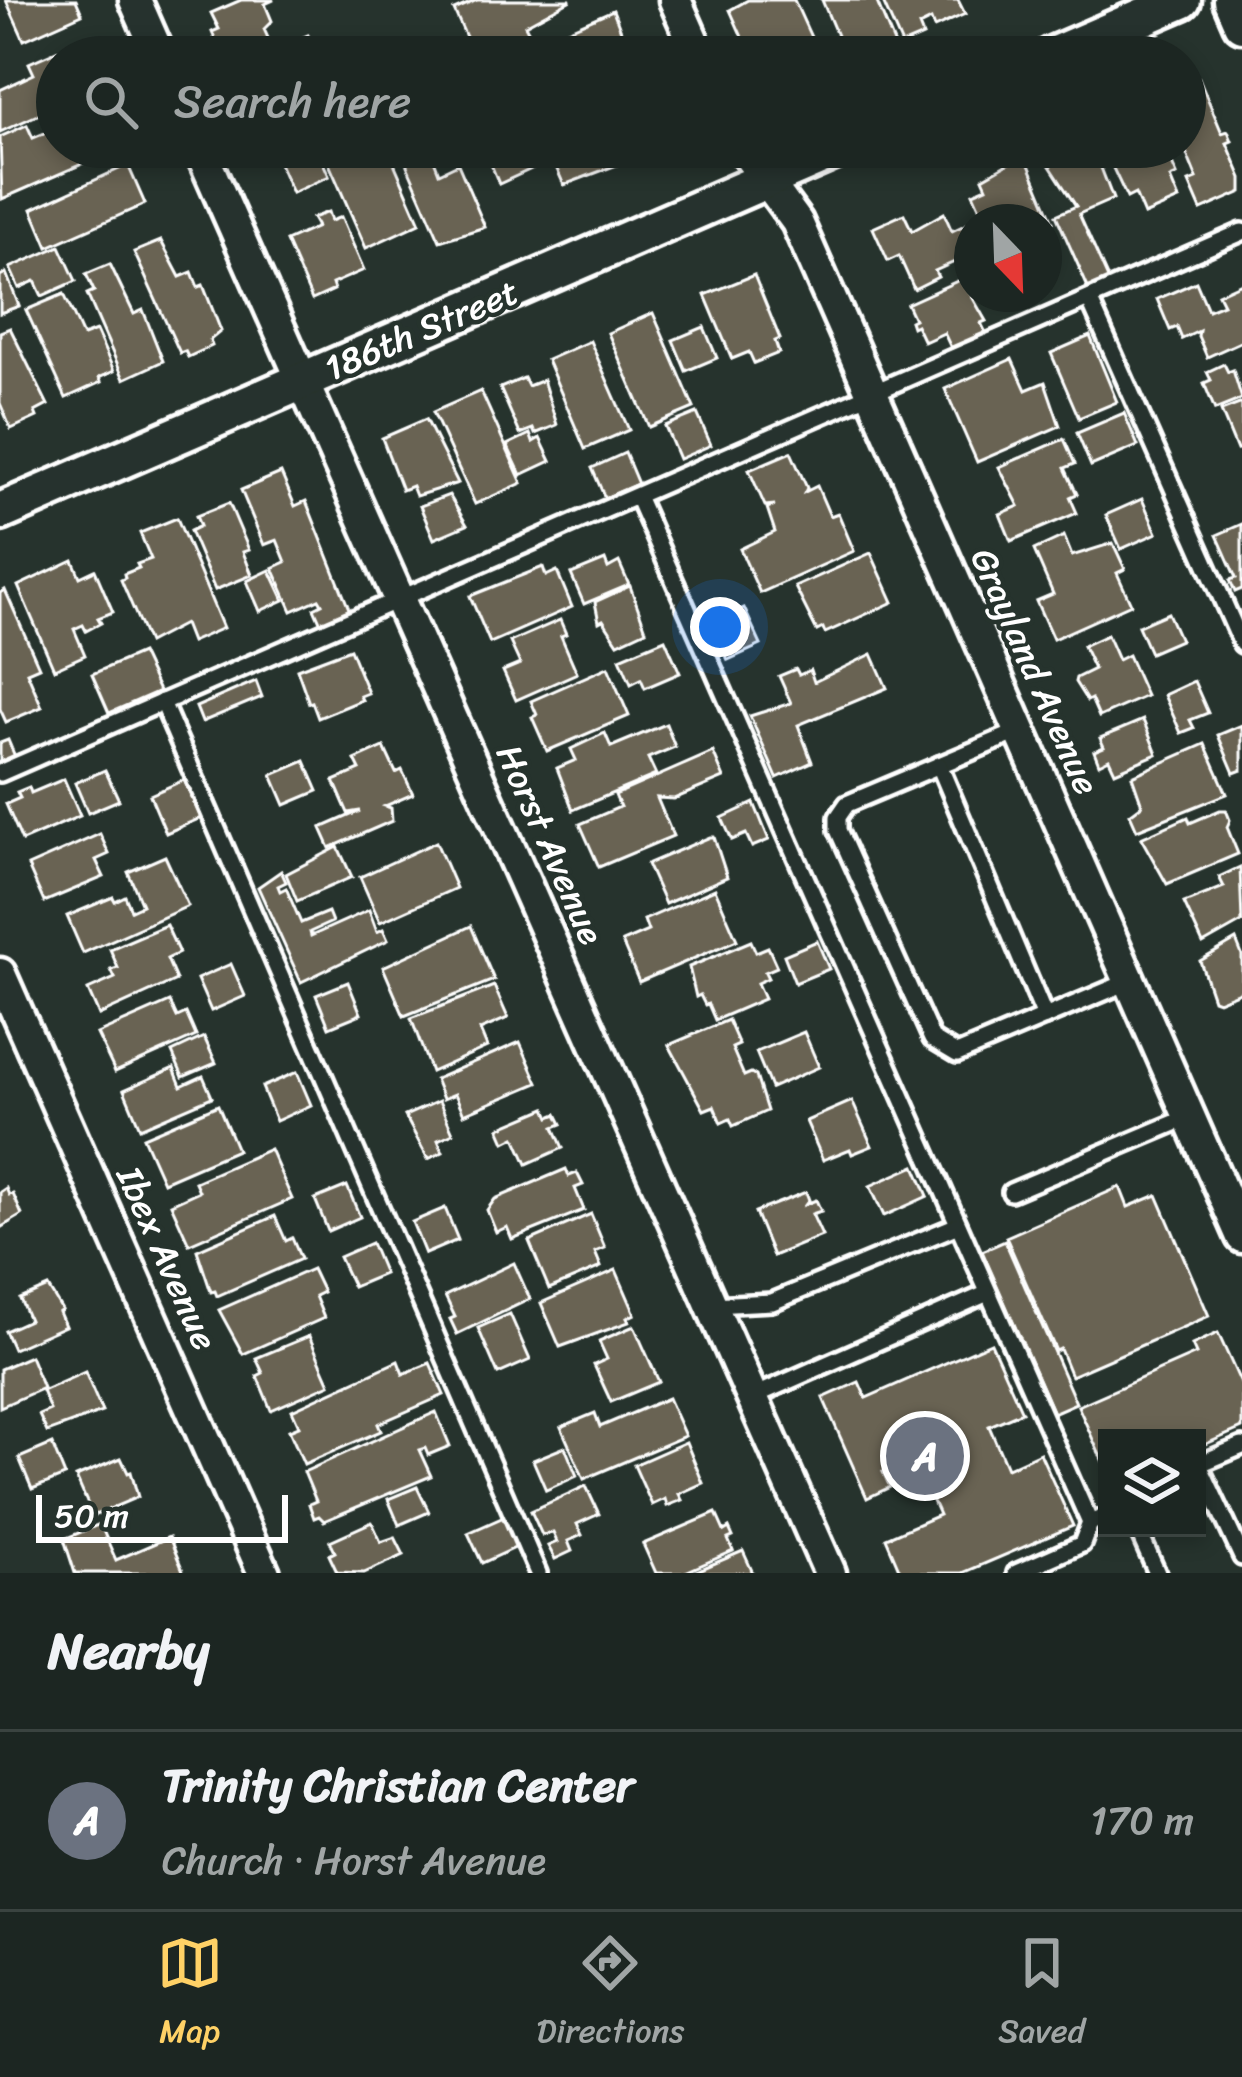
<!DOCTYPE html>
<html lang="en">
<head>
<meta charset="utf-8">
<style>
  body { margin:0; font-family:Sriracha,sans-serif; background:#252e2a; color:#f1f3f6 }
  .controls { position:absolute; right:36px; bottom:36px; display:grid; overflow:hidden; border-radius:0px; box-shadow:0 6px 18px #0003 }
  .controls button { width:108px; height:108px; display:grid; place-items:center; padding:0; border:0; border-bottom:3px solid #3a4340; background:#1c2622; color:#f1f3f6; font:60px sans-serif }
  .compass { position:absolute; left:954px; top:204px; width:108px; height:108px; border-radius:50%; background:#1c2622; box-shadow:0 6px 18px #0003; rotate:157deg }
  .scale { position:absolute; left:36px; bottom:30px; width:252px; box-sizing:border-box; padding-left:12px; border:6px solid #fff; border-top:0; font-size:33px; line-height:42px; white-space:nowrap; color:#fff; -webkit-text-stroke:9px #26332d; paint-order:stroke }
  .you { position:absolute; left:720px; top:627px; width:42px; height:42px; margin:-30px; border:9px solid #fff; border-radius:50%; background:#1a73e8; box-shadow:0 0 0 18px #1a73e833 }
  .badge { display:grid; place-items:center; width:78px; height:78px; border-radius:50%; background:#ffd166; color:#fff; font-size:39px; font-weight:700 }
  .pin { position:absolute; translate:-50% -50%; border:6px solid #fff; box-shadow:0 3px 12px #0006 }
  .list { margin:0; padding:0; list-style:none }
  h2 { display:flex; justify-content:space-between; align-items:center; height:156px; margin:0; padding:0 48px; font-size:51px }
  h2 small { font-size:39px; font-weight:400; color:#a0a5a5 }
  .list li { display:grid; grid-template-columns:78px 1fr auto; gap:36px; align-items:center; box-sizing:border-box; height:180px; padding:0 48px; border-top:3px solid #3a4340 }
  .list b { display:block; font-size:45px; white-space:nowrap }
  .list p { margin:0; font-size:39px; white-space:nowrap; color:#a0a5a5 }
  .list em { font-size:39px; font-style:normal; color:#a0a5a5 }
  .icon { flex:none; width:66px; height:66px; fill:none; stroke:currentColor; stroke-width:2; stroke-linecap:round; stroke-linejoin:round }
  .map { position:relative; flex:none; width:1242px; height:1573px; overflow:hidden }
  .search { position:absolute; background:#1c2622; box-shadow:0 6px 18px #0003; left:36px; right:36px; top:36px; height:132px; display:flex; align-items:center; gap:30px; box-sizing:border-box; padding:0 42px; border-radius:66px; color:#a0a5a5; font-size:45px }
  .sheet { height:336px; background:#1c2622 }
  nav { display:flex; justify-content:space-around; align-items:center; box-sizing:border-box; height:168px; border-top:3px solid #3a4340; background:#1c2622; font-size:33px; color:#a0a5a5 }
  nav a { display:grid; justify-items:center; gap:6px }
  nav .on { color:#ffd166 }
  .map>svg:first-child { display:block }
  .building { fill:#696352; stroke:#fff; stroke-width:3 }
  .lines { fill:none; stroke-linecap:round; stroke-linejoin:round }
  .service-casing { stroke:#fff; stroke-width:24 }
  .minor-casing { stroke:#fff; stroke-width:39 }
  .tertiary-casing { stroke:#fff; stroke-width:45 }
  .service { stroke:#26332d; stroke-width:15 }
  .minor { stroke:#26332d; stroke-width:30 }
  .tertiary { stroke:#26332d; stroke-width:36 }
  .labels { text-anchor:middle; stroke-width:9; stroke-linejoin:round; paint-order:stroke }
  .street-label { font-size:36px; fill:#fff; stroke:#26332d }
</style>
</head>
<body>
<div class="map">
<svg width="1242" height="1573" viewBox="0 0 1242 1573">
  <rect width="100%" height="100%" fill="#26332d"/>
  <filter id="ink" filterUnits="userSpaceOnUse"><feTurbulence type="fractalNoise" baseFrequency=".00833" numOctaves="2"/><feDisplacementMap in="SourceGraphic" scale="24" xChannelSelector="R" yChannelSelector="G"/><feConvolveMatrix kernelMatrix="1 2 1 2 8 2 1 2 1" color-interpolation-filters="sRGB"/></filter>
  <g filter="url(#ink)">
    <g class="building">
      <path d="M6 0H76L82 14 24 40Z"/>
      <path d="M241 0H274L265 4 272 21 264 29 272 47 249 57H231L226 46 219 49 212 32 219 29 211 13Z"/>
      <path d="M477 0H571L525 25 531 36 499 50 494 38 471 48 454 10Z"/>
      <path d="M748 0H794L820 57H751L730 10Z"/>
      <path d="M822 0H876L896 48 875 57H846Z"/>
      <path d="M882 0H958L965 14 934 28 931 20 919 26 923 36 902 45Z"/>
      <path d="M613 10 631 57H565L556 35Z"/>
      <path d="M308 35 319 57H282L278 48Z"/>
      <path d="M79 41 86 57H57V106L0 132V90L34 74 29 63Z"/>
      <path d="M1199 78 1222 133 1228 131 1232 141 1227 143 1242 178V192L1201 210 1189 182 1197 179 1184 147 1185 83Z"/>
      <path d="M27 125 33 138 57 128V147H108L110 152 2 199 0 137Z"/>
      <path d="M293 147H316L329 176 292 193 275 154Z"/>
      <path d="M330 147H387L420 223 366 248 323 150Z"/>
      <path d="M399 147H429L439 173 458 164 485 227 440 241Z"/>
      <path d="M484 147H533L540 165 499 184Z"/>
      <path d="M547 147H664L564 185Z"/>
      <path d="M1057 147H1093L1113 199 1079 214 1109 281 1089 290 1056 215 1076 206 1050 166 1053 164 1047 151Z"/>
      <path d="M1103 147H1165L1177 175 1170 178 1179 200 1144 215 1135 194 1127 198Z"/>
      <path d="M1018 158 1027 160 1053 222 1044 226V222H1029L1023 212 1010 218 1008 214 1003 216 1006 222H986L973 193 987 187 983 178Z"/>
      <path d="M128 165 145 204 48 247 32 209Z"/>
      <path d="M328 212 331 221 341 217 364 270 332 284 334 290 312 300 286 241 317 227 312 218Z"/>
      <path d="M944 213 952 231 971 222 972 254 935 271 938 277 914 289 899 256 888 261 873 228 904 214 912 231Z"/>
      <path d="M161 241 180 277 192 272 198 287 203 285 221 331 210 340 212 346 188 357 185 351 180 353 134 252Z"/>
      <path d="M60 246 76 281 42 296 35 281 19 288 10 268Z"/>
      <path d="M110 264 134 314 143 310 163 361 124 379 87 294 94 291 86 274Z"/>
      <path d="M6 273 19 306 0 313V276Z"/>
      <path d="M754 275 780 339 775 341 779 353 754 363 749 352 732 359 705 295Z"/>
      <path d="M962 279 986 321 981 323 988 337 953 352 944 333 924 342 916 325 912 327 910 321 914 319 907 304Z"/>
      <path d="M1196 282 1208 310 1223 304 1218 294 1242 283V341L1207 357 1198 336 1199 331 1182 339 1177 327 1170 330 1157 299Z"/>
      <path d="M64 294 83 336 96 331 114 371 99 378 101 382 66 398 26 310Z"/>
      <path d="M653 313 694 408 649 427 608 333Z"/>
      <path d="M704 327 717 358 686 371 673 340Z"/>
      <path d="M10 328 48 405 35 412 37 417 11 429 0 403V332Z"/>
      <path d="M1090 336 1117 402 1079 418 1051 353Z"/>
      <path d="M590 341 629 430 585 449 547 360Z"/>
      <path d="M1012 359 1026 390 1045 382 1060 426 977 462 945 389Z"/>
      <path d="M1224 364 1228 372 1233 370 1242 399 1215 410 1204 383 1211 380 1207 372Z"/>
      <path d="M524 378 528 386 543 380 557 425 535 434 533 429 520 434 500 388Z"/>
      <path d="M481 391 522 483 475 504 433 412Z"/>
      <path d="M1242 403V448L1237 450 1221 411Z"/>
      <path d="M697 413 711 445 679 459 665 426Z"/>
      <path d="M1124 413 1138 446 1091 466 1077 433Z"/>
      <path d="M426 419 458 483 416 496 412 486 402 490 382 438Z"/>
      <path d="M530 434 533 442 540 438 551 461 521 475 507 445Z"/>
      <path d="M1064 439 1075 464 1065 468 1077 494 1070 497 1077 513 1011 541 1000 514 1019 506 999 467Z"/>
      <path d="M791 452 807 488 805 492 817 486 830 516 838 513 854 551 760 593 740 549 775 532 767 508 775 505 765 506 749 470Z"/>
      <path d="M625 453 638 484 605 498 592 468Z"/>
      <path d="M281 473 295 506 306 501 351 614 322 626 314 608 322 604 319 599 292 611 273 568 286 562 277 540 264 545 241 490Z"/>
      <path d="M449 495 467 525 434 539 420 506Z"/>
      <path d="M1142 499 1157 533 1121 549 1106 515Z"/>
      <path d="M229 503 249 550 243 552 252 575 215 590 190 531 200 526 196 516Z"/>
      <path d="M177 518 223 628 191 642 184 624 148 643 121 580 125 578 124 574 139 568 137 564 151 559 140 533Z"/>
      <path d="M1242 524V589L1235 592 1230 580 1236 578 1217 535Z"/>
      <path d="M1064 536 1072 556 1113 543 1125 569 1117 573 1131 604 1053 639 1036 601 1053 594 1034 550Z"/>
      <path d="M871 553 893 602 825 633 823 628 817 631 795 587Z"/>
      <path d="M73 560 80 577 95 570 113 612 98 618 101 623 86 631 83 625 74 629 85 655 54 669 18 586Z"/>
      <path d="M605 560 608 568 619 562 629 585 584 604 571 574Z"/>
      <path d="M543 567 546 576 557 571 572 607 490 643 470 596Z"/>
      <path d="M270 570 284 600 260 611 247 581Z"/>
      <path d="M630 586 646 630 618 643 603 620 599 622 595 602Z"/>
      <path d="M5 590 39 667 27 672 42 707 6 722 0 709V593Z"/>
      <path d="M744 608 761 645 728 660 711 623Z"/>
      <path d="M1168 613 1180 640 1150 653 1138 626Z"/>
      <path d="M560 620 566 634 561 636 577 673 516 700 503 671 520 664 510 642Z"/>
      <path d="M1107 635 1118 660 1128 655 1146 696 1099 717 1091 699 1087 701 1075 682 1076 678 1094 669 1083 646Z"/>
      <path d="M665 639 680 673 645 688 641 679 631 684 620 658Z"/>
      <path d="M350 649 368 693 360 696 362 700 318 718 312 702 309 703 297 669Z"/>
      <path d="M141 653 159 691 109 713 92 674Z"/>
      <path d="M872 654 887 688 798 725 812 762 777 778 750 716 791 703 779 676 796 669 799 675 810 670 814 682Z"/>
      <path d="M608 667 629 716 547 751 532 717 537 715 531 701Z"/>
      <path d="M256 681 262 697 202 722 196 707Z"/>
      <path d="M1194 681 1208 713 1190 720 1194 728 1181 733 1164 695Z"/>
      <path d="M1143 720 1157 754 1115 772 1109 759 1099 764 1094 751 1104 747 1100 738Z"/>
      <path d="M666 724 675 747 648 758 656 775 573 810 557 768 576 760 571 749 605 733 611 747Z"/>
      <path d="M1242 725V770L1234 773 1218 735Z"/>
      <path d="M8 740 16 759 0 766V743Z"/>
      <path d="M1205 744 1227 794 1137 830 1130 814 1142 805 1132 776Z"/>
      <path d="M384 747 396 773 402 770 413 794 385 806 391 808 392 821 330 848 321 828 360 811 348 813 334 781 360 770 355 760Z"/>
      <path d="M713 752 724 778 674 799 657 798 673 836 599 867 580 824 620 807 615 795Z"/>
      <path d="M305 761 318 791 285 805 272 775Z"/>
      <path d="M105 770 119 800 88 813 75 783Z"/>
      <path d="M64 779 80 816 22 841 6 804 20 798 17 792 29 787 31 793Z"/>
      <path d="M184 780 201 818 166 833 150 795Z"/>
      <path d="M754 803 769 840 752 847 746 834 732 840 722 818Z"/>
      <path d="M1220 810H1226L1230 820 1227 827 1238 854 1167 884 1141 838 1188 817 1190 823Z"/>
      <path d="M100 834 109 854 96 860 104 877 44 902 28 866Z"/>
      <path d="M710 837H714L727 877 665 904 647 864Z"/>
      <path d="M436 842 456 888 380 922 360 877Z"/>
      <path d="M338 847 352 877 297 901 286 874Z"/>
      <path d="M165 856 188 906 83 953 67 916 113 897 115 901 125 896 131 910 142 905 128 872Z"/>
      <path d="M1240 867 1242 922 1203 944 1184 903 1224 887 1219 877Z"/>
      <path d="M281 871 286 882 278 886 280 891 286 888 301 923 328 912 332 922 310 932 311 936 369 910 377 932 383 929 388 940 301 982 258 887Z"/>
      <path d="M715 889 737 940 639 982 622 942 648 931 644 920Z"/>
      <path d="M166 925 179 953 167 959 176 980 99 1015 88 990 115 978 111 970 118 968 110 949Z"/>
      <path d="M471 926 494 980 404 1016 383 967Z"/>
      <path d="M1236 940 1242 955V991L1218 1001 1213 999 1200 961Z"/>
      <path d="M751 941 756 952 768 947 777 967 765 972 768 978 757 983 764 999 715 1020 708 1004 705 1005 700 995 696 997 689 967Z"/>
      <path d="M817 941 829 969 795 983 784 955Z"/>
      <path d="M231 964 245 996 211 1011 197 979Z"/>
      <path d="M348 982 361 1014 329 1027 316 995Z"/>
      <path d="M494 986 508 1018 480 1030 487 1047 431 1072 411 1018Z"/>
      <path d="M170 1002 177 1017 186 1013 196 1036 115 1072 97 1034Z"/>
      <path d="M728 1020 739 1045 732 1048 744 1076 751 1073 756 1076 767 1111 733 1126 730 1119 721 1123 714 1106 704 1110 669 1045Z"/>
      <path d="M804 1032 819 1067 771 1088 756 1052Z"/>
      <path d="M204 1037 216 1063 183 1077 172 1052Z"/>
      <path d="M520 1042 538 1083 464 1114 455 1094 443 1099 435 1079Z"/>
      <path d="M174 1068 181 1086 203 1076 212 1097 140 1128 124 1090Z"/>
      <path d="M297 1072 311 1105 276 1121 262 1087Z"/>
      <path d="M439 1101 453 1133 438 1140 443 1152 428 1159 405 1116Z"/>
      <path d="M852 1101 872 1146 852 1154 850 1149 823 1160 806 1121Z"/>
      <path d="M218 1105 237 1150 163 1182 143 1137Z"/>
      <path d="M546 1108 550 1117 557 1114 562 1124 554 1127 563 1148 527 1164 515 1137 505 1142 499 1128Z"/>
      <path d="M270 1149 292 1199 189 1244 171 1204 199 1191 195 1182Z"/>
      <path d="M915 1166 928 1196 884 1216 870 1186Z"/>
      <path d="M566 1169 569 1176 577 1173 583 1185 575 1188 584 1210 512 1239 507 1227 496 1232 487 1210 495 1199Z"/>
      <path d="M347 1186 360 1217 328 1231 315 1199Z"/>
      <path d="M1120 1187 1128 1207 1157 1195 1209 1316 1071 1376 1060 1349 1056 1351 1006 1237Z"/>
      <path d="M6 1188 9 1195 13 1194 22 1215 0 1228V1192Z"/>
      <path d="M806 1192 809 1200 806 1204 816 1200 821 1211 812 1214 822 1236 773 1256 755 1212Z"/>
      <path d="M445 1208 458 1240 425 1254 412 1222Z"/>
      <path d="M591 1214 605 1248 595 1252 601 1267 549 1289 529 1241Z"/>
      <path d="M275 1216 286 1241 292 1238 301 1259 217 1296 215 1291 211 1292 197 1250Z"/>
      <path d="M1005 1241 1076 1403 1053 1413 982 1251Z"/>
      <path d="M371 1243 384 1274 353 1287 339 1257Z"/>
      <path d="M514 1263 530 1299 457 1334 450 1319 455 1317 445 1296Z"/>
      <path d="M312 1269 323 1292 315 1296 324 1318 243 1354 219 1310Z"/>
      <path d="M616 1270 635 1314 627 1318 629 1322 560 1347 541 1303Z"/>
      <path d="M48 1287 62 1310 59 1312 65 1326 13 1349 5 1331 29 1320 20 1299Z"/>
      <path d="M510 1314 530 1360 498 1374 478 1328Z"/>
      <path d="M634 1326 659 1382 611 1402 594 1365 607 1359 599 1341Z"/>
      <path d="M1218 1333 1242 1386V1428L1197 1448V1438H1107V1471L1078 1406 1196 1354 1192 1345Z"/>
      <path d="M309 1336 330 1384 271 1410 257 1376 263 1373 256 1358Z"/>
      <path d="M991 1343 1022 1412 989 1426 1007 1468 1040 1453 1073 1526 963 1573H901L886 1538 939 1515 914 1458 883 1472 890 1487 867 1498 823 1398 859 1382 866 1398Z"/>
      <path d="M30 1356 43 1388 0 1407V1369Z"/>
      <path d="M398 1361 403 1374 430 1363 444 1395 378 1424 381 1431 304 1464 289 1430 299 1426 292 1410Z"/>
      <path d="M85 1372 102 1412 47 1432 39 1415 50 1410 42 1391Z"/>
      <path d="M668 1398 685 1436 584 1479 561 1427 595 1413 600 1427Z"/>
      <path d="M436 1412 450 1446 428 1455 425 1448 419 1450 431 1476 324 1521 319 1516 314 1518 309 1504 316 1501 304 1472Z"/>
      <path d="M686 1442 703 1483 679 1494 682 1500 667 1506 665 1499 652 1505 634 1465Z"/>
      <path d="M52 1444 65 1476 32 1489 19 1458Z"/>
      <path d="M565 1447 577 1476 546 1490 533 1460Z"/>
      <path d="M121 1458 128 1473 131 1472 138 1497 93 1516 76 1477Z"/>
      <path d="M586 1486 599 1514 577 1524 582 1535 568 1541 572 1551 555 1559 548 1546 557 1542 553 1533 542 1535 531 1511Z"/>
      <path d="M417 1487 429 1512 399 1525 388 1499Z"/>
      <path d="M716 1513 724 1531 729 1528 733 1537 728 1539 733 1551 683 1573H656L643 1544Z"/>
      <path d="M504 1517 517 1547 482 1563 468 1533Z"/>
      <path d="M372 1522 381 1542 395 1537 404 1555 364 1573 337 1572 329 1555 335 1552 330 1541Z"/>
      <path d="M100 1524 116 1560 169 1537 184 1573H75L64 1539Z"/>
      <path d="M743 1551 753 1573H692Z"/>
    </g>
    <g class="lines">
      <g class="service-casing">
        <g id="service">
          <path d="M1089 299 1242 644"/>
          <path d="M637 496 1090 1523 1107 1516"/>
          <path d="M162 702 538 1573"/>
          <path d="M1020 731 847 804 838 817V830L932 1039 957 1054 1130 981"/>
          <path d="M939 765 1045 1017"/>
          <path d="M0 773 1242 232"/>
          <path d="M1011 1192 1189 1117"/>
          <path d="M712 1305 772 1302 958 1225"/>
          <path d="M752 1397 988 1293"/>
          <path d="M1197 1465 1242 1446"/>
          <path d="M1199 1465 1242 1557"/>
          <path d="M1137 1528 1157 1573"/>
          <path d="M1016 1573 1082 1544 1090 1523"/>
        </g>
      </g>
      <g class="minor-casing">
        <g id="minor">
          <path d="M135 0 160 57"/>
          <path d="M675 0 700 57"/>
          <path d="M199 147 830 1573"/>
          <path d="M742 147 797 222 1242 1237"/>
          <path d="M0 974 264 1573"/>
        </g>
      </g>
      <g class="tertiary-casing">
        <g id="tertiary">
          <path d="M1232 0 1242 23"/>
          <path d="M1050 57 1182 0"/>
          <path d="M0 512 842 147"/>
        </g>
      </g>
      <use href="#service" class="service"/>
      <use href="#minor" class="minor"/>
      <use href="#tertiary" class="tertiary"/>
    </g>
  </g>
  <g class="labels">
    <g class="street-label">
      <text transform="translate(421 329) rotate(-23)" y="13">186th Street</text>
      <text transform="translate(1036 671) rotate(66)" y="13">Grayland Avenue</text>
      <text transform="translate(551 844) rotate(66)" y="13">Horst Avenue</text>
      <text transform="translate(168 1258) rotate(66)" y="13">Ibex Avenue</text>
    </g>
  </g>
</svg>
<div class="controls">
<button><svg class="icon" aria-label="layers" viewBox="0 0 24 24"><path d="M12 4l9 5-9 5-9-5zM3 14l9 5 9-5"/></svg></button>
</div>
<svg class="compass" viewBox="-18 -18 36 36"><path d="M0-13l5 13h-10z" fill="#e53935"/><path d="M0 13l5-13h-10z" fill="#a0a5a5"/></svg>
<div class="scale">50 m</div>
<div class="you"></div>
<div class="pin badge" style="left:925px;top:1456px;background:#6b7280">A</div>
<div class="search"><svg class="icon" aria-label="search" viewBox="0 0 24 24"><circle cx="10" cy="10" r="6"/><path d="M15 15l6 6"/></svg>Search here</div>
</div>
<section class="sheet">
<h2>Nearby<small></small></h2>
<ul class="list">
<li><span class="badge" style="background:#6b7280">A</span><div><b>Trinity Christian Center</b><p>Church · Horst Avenue</p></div><em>170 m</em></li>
</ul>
</section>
<nav>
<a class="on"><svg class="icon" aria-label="map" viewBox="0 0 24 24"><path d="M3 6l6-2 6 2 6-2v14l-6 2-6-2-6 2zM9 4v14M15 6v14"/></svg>Map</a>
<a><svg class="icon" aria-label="directions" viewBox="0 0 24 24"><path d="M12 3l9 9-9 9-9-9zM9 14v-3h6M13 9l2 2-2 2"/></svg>Directions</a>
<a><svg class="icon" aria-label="saved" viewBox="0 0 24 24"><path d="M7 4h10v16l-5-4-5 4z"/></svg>Saved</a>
</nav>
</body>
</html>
